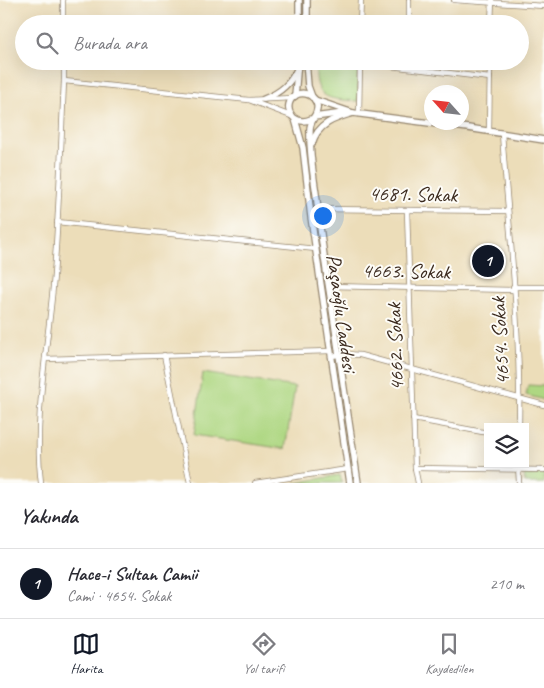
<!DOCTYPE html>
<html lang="tr">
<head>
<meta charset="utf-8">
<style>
  body { margin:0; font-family:Caveat,sans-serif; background:#f2f2f3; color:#2b2b33 }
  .controls { position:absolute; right:15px; bottom:15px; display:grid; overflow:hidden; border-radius:0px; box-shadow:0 5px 20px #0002 }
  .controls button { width:45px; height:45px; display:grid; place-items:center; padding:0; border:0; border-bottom:1px solid #e1e1e2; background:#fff; color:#2b2b33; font:25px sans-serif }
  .compass { position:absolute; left:424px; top:85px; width:45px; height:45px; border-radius:50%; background:#fff; box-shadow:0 5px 20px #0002; rotate:297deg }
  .you { position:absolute; left:322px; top:215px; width:18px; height:18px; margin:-12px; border:4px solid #fff; border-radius:50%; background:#1a73e8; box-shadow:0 0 0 8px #1a73e833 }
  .badge { display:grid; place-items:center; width:32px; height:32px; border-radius:50%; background:#111827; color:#fff; font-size:16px; font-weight:700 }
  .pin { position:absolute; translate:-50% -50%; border:2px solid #fff; box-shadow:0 1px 5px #0006 }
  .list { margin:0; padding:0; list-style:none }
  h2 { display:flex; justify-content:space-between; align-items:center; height:65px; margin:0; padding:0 20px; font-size:21px }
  h2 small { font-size:16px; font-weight:400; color:#7c7c81 }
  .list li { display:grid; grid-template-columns:32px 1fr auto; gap:15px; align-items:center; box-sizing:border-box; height:70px; padding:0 20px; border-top:1px solid #e1e1e2 }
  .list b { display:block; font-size:19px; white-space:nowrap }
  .list p { margin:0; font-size:16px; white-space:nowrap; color:#7c7c81 }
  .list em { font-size:16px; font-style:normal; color:#7c7c81 }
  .icon { flex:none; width:28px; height:28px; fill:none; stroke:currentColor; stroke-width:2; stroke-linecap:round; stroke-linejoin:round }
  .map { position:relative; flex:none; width:544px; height:483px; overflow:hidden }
  .search { position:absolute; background:#fff; box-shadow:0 5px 20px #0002; left:15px; right:15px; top:15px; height:55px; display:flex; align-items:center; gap:12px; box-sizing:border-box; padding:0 18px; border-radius:28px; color:#7c7c81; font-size:19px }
  .sheet { height:135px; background:#fff }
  nav { display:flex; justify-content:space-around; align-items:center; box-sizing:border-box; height:70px; border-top:1px solid #e1e1e2; background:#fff; font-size:14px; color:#7c7c81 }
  nav a { display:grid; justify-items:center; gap:2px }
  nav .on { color:#111827 }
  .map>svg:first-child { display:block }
  .green { fill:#aed782; stroke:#748050 }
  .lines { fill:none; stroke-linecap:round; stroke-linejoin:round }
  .minor-casing { stroke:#94846c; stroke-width:6 }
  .tertiary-casing { stroke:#94846c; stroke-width:8 }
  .minor { stroke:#fff; stroke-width:4.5 }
  .tertiary { stroke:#fff; stroke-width:5.5 }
  .labels { text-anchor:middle; stroke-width:4; stroke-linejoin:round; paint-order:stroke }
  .street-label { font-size:21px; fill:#3b2a1e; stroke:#fdfcf7 }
</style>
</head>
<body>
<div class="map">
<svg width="544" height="483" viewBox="0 0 544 483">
  <rect width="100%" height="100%" fill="#fdfcf7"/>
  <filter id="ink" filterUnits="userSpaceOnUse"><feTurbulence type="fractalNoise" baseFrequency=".02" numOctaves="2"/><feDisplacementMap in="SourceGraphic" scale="10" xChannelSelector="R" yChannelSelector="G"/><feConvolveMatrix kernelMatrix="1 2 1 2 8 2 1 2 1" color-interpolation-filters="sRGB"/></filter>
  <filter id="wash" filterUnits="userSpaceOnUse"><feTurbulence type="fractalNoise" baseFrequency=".0096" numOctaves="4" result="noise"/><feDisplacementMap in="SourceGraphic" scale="20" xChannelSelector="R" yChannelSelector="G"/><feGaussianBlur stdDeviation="1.12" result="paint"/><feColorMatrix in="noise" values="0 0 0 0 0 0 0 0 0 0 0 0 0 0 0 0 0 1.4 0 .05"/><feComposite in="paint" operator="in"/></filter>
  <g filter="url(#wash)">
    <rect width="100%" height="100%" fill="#ecddb9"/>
    <g class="green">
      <path d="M316 61 358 65V101C325 99 314 99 316 61Z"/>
      <path d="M203 373 295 387 285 449 194 435Z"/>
      <path d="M528 385 544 386V400L526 395Z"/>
      <path d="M524 473H544V483H525Z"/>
      <path d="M340 475 342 483H295Z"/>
    </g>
  </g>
  <g filter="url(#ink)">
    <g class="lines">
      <g class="minor-casing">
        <g id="minor">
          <path d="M63 0V24"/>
          <path d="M454 0 544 6"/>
          <path d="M360 24 361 0"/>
          <path d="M409 24V0"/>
          <path d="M491 24 492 0"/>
          <path d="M349 61 490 78"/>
          <path d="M64 81 249 100"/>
          <path d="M359 114 360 61"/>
          <path d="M291 116 249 100 293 98"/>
          <path d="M489 131 490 61"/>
          <path d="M502 133C509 231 521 329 519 427"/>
          <path d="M318 209 508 211"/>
          <path d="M407 210 415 468 418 483"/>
          <path d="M57 222 316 249"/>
          <path d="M329 286 513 290"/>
          <path d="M513 287H544"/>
          <path d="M164 355 190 483"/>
          <path d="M331 356 345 354 360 355 544 405"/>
          <path d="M45 359 331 351"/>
          <path d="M413 419 488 433"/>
          <path d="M518 464 519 483"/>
          <path d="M415 468 544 470"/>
          <path d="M41 483C33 416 49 342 54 275 59 210 61 146 64 81V61"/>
          <path d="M255 483 348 469"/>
        </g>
      </g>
      <g class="tertiary-casing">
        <g id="tertiary">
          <path d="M299 24V0"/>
          <path d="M307 24V0"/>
          <path d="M306 61 308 86 312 97"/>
          <path d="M295 96 298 61"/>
          <path d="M264 99C280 93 291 84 298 67"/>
          <path d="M315 100 353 113"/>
          <path d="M314 117 344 113"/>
          <path d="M295 119 303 148 311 217 350 483"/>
          <path d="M311 119C293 128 280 105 296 95 304 91 315 95 317 105 319 114 310 120 310 129 309 153 314 178 317 201 321 241 328 281 334 321 342 375 350 429 358 483"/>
          <path d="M312 144C317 124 335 118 353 113L468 128 544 140"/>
        </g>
      </g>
      <use href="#minor" class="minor"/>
      <use href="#tertiary" class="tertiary"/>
    </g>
  </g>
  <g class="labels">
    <g class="street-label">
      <text transform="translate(413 194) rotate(1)" y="7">4681. Sokak</text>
      <text transform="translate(406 271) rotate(1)" y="7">4663. Sokak</text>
      <text transform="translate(342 313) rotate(82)" y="7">Paşaoğlu Caddesi</text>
      <text transform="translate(500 341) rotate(-93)" y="7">4654. Sokak</text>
      <text transform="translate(395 347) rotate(-92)" y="7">4662. Sokak</text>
    </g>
  </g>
</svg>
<div class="controls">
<button><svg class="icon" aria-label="layers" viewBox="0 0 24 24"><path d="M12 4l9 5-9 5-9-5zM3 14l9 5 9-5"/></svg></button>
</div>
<svg class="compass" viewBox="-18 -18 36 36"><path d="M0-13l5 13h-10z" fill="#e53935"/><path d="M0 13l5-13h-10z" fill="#7c7c81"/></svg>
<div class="you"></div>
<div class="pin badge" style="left:488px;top:261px">1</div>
<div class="search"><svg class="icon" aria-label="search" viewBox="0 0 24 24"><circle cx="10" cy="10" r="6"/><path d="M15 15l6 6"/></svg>Burada ara</div>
</div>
<section class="sheet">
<h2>Yakında<small></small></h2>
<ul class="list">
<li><span class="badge">1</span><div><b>Hace-i Sultan Camii</b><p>Cami · 4654. Sokak</p></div><em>210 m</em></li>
</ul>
</section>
<nav>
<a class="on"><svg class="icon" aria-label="map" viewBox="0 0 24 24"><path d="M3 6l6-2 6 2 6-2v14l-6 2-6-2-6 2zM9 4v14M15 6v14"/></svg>Harita</a>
<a><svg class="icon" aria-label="directions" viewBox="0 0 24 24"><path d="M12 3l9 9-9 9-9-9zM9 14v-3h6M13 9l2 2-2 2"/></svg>Yol tarifi</a>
<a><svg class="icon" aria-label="saved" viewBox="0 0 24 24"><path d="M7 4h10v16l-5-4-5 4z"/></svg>Kaydedilen</a>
</nav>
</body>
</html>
